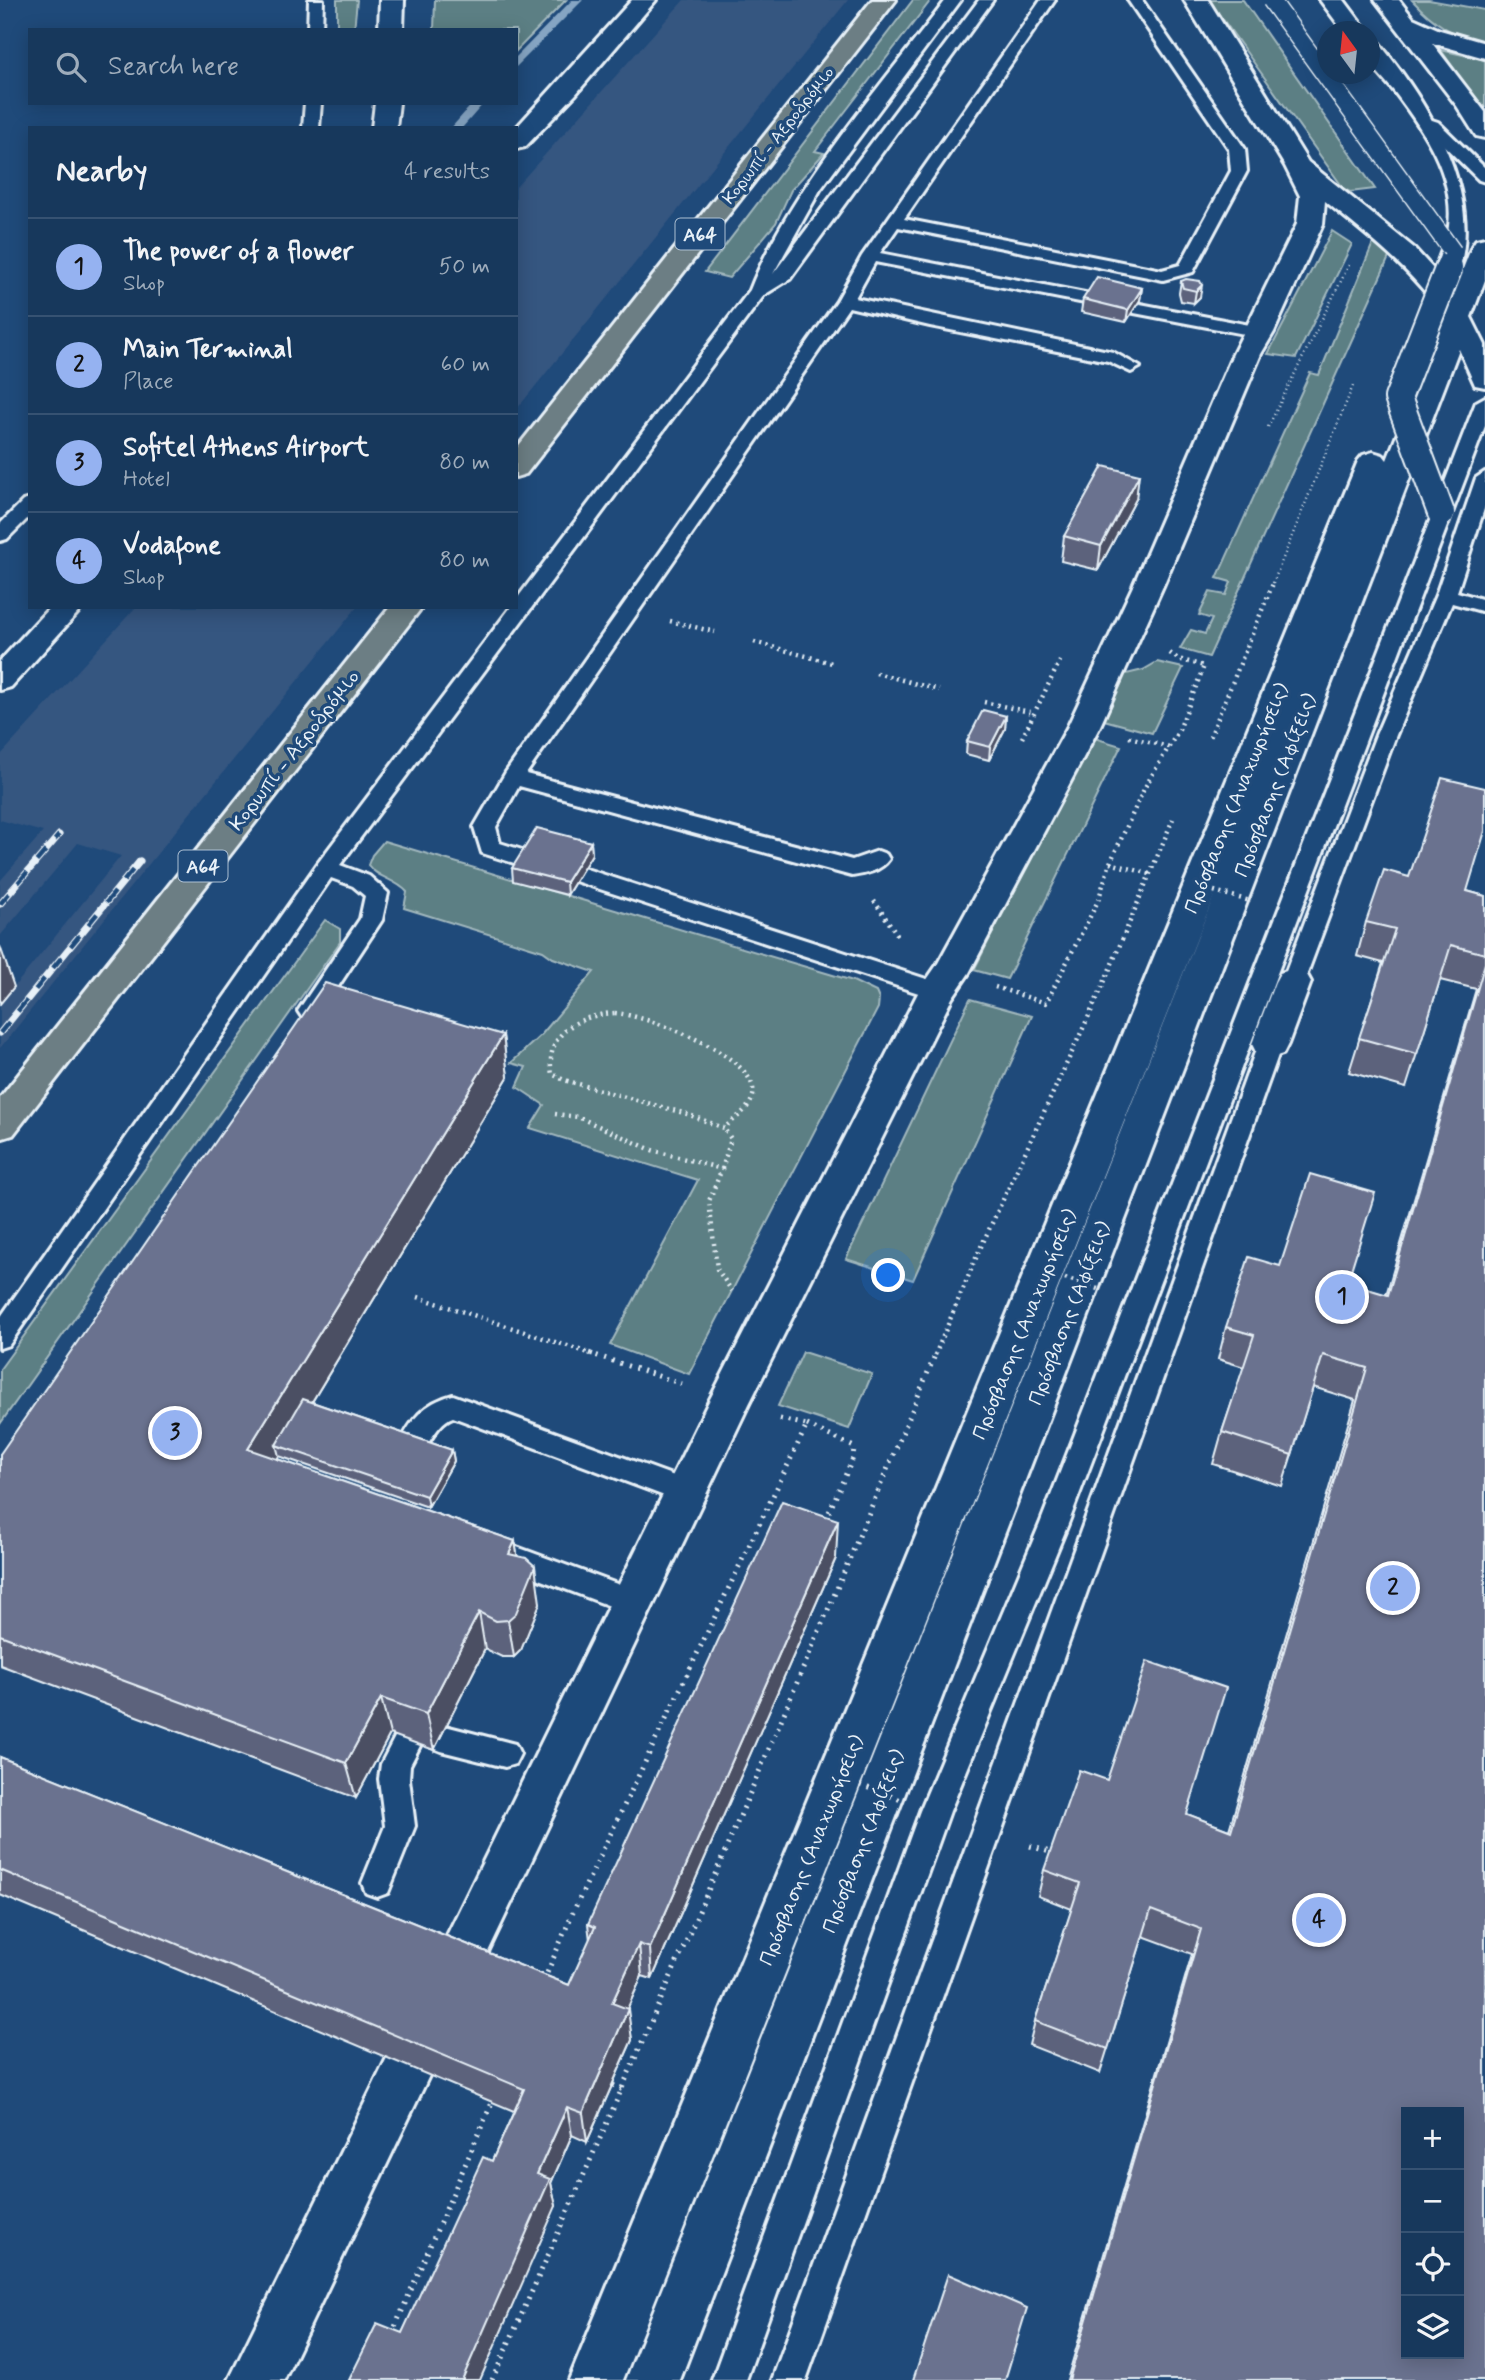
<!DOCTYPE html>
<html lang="en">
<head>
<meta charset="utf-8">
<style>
  body { margin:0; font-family:Mynerve,sans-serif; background:#203f62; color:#f1f3f6 }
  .controls { position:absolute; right:21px; bottom:21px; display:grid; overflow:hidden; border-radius:0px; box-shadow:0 4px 18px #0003 }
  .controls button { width:63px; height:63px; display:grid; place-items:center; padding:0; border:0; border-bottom:2px solid #365272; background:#17385c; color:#f1f3f6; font:35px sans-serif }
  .compass { position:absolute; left:1317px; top:21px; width:63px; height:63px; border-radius:50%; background:#17385c; box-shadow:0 4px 18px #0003; rotate:345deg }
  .you { position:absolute; left:889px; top:1276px; width:24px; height:24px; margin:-18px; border:5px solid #fff; border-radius:50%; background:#1a73e8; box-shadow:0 0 0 10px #1a73e833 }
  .badge { display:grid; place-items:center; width:46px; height:46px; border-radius:50%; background:#95b2f1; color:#111; font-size:23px; font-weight:700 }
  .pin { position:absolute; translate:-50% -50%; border:4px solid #fff; box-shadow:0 2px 7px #0006 }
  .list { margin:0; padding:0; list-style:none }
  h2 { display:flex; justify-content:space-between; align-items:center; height:91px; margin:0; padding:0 28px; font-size:30px }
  h2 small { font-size:23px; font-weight:400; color:#9eacbb }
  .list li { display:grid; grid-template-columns:46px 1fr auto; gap:21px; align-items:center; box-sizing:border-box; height:98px; padding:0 28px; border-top:2px solid #365272 }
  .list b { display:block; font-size:26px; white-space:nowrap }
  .list p { margin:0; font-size:23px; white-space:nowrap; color:#9eacbb }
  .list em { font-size:23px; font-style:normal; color:#9eacbb }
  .icon { flex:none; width:38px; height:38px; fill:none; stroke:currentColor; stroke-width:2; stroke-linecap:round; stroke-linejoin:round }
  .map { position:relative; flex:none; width:1485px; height:2380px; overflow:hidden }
  .search { position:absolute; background:#17385c; box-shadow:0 4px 18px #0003; left:28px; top:28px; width:490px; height:77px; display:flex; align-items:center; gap:18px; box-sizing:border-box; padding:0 24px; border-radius:0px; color:#9eacbb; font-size:26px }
  .panel { position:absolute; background:#17385c; box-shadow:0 4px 18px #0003; left:28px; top:126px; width:490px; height:483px; border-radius:0px }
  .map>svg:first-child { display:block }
  .built { fill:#365680 }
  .green { fill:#5c7f84; stroke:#a2b8be; stroke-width:2 }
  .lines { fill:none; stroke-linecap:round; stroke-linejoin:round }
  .stream { fill:#86a5c3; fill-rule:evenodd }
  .lane-casing { stroke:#e8f1f8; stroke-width:6 }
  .street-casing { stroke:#e8f1f8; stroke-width:6 }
  .secondary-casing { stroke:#e8f1f8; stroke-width:6 }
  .highway-casing { stroke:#e8f1f8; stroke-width:6 }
  .path-far2 { stroke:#e8f1f8; stroke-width:2.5; stroke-dasharray:1 3.5; stroke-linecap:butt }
  .path-far1 { stroke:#e8f1f8; stroke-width:4.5; stroke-dasharray:2 4.5; stroke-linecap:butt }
  .path { stroke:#e8f1f8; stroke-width:5; stroke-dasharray:2 6; stroke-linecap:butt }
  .lane { fill:#1f4a7a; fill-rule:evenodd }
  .street { fill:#1f4a7a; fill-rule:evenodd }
  .secondary { fill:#1f4a7a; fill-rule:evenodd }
  .highway { fill:#6c7e84; fill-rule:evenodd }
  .rail-casing { stroke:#e8f1f8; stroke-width:7 }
  .rail { stroke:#1f4a7a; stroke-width:4.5; stroke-dasharray:14; stroke-linecap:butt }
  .lane-bridge-casing { stroke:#e8f1f8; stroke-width:20; stroke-linecap:butt }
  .secondary-bridge-casing { stroke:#e8f1f8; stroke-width:30; stroke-linecap:butt }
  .path-bridge-far2 { stroke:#e8f1f8; stroke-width:2.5; stroke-dasharray:1 3.5; stroke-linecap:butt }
  .path-bridge-far1 { stroke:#e8f1f8; stroke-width:4.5; stroke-dasharray:2 4.5; stroke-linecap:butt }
  .path-bridge { stroke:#e8f1f8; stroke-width:5; stroke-dasharray:2 6; stroke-linecap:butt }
  .lane-bridge { stroke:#1f4a7a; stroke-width:17 }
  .secondary-bridge { stroke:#1f4a7a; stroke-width:26 }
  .wall { fill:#5c627b; stroke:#e8f1f8; stroke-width:2 }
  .shaded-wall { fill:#4b5064; stroke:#e8f1f8; stroke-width:2 }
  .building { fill:#6b728f; stroke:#e8f1f8; stroke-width:2; fill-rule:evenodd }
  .labels { text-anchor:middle; stroke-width:7; stroke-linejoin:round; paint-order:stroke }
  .far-street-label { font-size:18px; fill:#e8f1f8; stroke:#1f4a7a }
  .shield { fill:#1f4a7a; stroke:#acbfd2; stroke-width:2 }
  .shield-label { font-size:19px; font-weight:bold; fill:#e8f1f8 }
  .street-label { font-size:21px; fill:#e8f1f8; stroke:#1f4a7a }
</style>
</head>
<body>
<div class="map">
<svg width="1485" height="2380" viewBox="0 0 1485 2380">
  <rect width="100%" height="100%" fill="#1f4a7a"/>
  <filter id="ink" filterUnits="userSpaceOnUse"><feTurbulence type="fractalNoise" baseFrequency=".0143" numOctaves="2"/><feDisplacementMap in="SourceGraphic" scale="14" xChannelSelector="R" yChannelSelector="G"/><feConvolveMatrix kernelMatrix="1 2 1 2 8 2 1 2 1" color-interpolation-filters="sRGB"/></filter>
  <g filter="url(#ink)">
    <g class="built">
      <path d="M684 0H848L516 410V187Z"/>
      <path d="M136 607H357L0 1048V1004L121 856 78 843 0 936V881L43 832 0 820V756Z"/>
    </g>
    <g class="green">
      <path d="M337 0H357L354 30H337Z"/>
      <path d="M435 0H566L516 51V30H434Z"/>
      <path d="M913 0H931L815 151 824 153 791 190 776 223 729 278 705 272Z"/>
      <path d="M1209 0H1243L1375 189 1350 192 1344 189Z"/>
      <path d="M1412 0H1429L1485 10V44C1455 37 1433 23 1412 0Z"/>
      <path d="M1441 50 1485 60V113Z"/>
      <path d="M1332 231 1352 244 1296 358 1268 354Z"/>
      <path d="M1373 243 1390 255 1209 657 1180 649 1191 630 1205 634 1212 619 1199 615 1210 592 1226 595 1231 582 1217 578 1310 373 1319 375Z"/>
      <path d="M1157 662 1183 668 1152 733 1104 720 1122 675 1143 670Z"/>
      <path d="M1091 737 1121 746 1007 979 974 970Z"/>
      <path d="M384 841 853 981 876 992 879 999 878 1008 689 1374 610 1345 698 1180 530 1128 544 1105 517 1087 526 1067 511 1063 542 1034 594 972 553 958 543 951 404 908 407 892C396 879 377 878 368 865L372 855Z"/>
      <path d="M325 920 340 929V942L0 1424V1369Z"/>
      <path d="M970 999 1032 1016 913 1280 846 1259Z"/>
      <path d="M803 1352 872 1374 849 1429 778 1406Z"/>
    </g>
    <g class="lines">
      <g class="stream">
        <path d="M572 0H583L516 67V57Z"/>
        <path d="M473 103H484L462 128H451Z"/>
      </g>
      <g class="lane-casing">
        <g id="lane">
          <path d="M309 0H323L322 30H308Z"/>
          <path d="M946 0H961L820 190 773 274 979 0H993L790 279 764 295 340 865 369 876 388 893 382 920 318 1017 310 1019 302 1017 298 1011 360 919 365 896 353 886 331 878 9 1345 0 1348V1318L318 863 511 607H516V600L750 290C790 188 880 88 946 0Z"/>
          <path d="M1041 0H1055L904 219 1162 270 1180 265 1231 171 1229 149 1128 0H1142L1245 149 1247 171 1195 268 1193 272 1163 280 898 227 880 253 1090 294 1099 299 1090 304 875 262 855 298 1113 352 1140 367 1131 372 1108 361 930 326 849 307 526 774 852 860 878 851 886 854 889 859C881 871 865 874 852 876L519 786 496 827 500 843 535 854 538 859 535 864 527 867 482 853 474 827 506 772 837 301 862 256Z"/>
          <path d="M305 103H321L319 128H303Z"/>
          <path d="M1432 120 1438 122 1485 168V182L1479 180 1426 128 1424 125Z"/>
          <path d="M1135 303 1260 327 1269 332 1260 337 1129 312 1126 308 1129 304Z"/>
          <path d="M1485 397V426L1068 1524 950 1811 746 2380H712L920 1811 1040 1524 1476 402Z"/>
          <path d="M1485 472V506L1457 592 1485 600V612L1452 603 1396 735 1304 982 1301 988 1293 990 1285 988 1282 982 1376 735 1436 595 1476 478Z"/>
          <path d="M30 499V516L7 539 0 541V524L23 501Z"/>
          <path d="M580 867 945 985 948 991 945 997 937 999 572 880 569 875 572 870Z"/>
          <path d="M1270 1035 1278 1038 1282 1044 806 2380H772L1258 1044 1262 1038Z"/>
          <path d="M453 1395 696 1484 699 1492 696 1500 686 1504 453 1417C430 1425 428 1464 402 1455L398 1447C411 1420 423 1403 453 1395Z"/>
          <path d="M506 1543 644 1594 648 1603 644 1612 634 1615 496 1563 492 1555 496 1547Z"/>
          <path d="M441 1725 515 1744 520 1754 515 1764 505 1767 441 1751 431 1747 426 1738 431 1729Z"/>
          <path d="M408 1727 418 1731 423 1740 410 1765 409 1779 415 1826 388 1893 377 1897 366 1893 362 1883 385 1826 379 1779 381 1764 398 1731Z"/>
        </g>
      </g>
      <g class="street-casing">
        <path id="street" d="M1293 969 1306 973 1311 982 1288 1044 1283 1054 1270 1058 1257 1054 1252 1044 1275 982 1280 973Z"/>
      </g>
      <g class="secondary-casing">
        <g id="secondary">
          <path d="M380 0H404L403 30H379Z"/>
          <path d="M632 0H656L575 95 525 147 516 149V128Z"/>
          <path d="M1184 0H1208L1308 162 1414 248 1454 292 1472 246 1476 240 1485 238V280L1471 317 1485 345V387L1475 385 1459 349 680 2380H626L1219 883 623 2380H569L1358 461 1363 455 1373 452 1383 455 1387 460 1444 317C1413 270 1368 236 1325 201L1323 224 1274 332 1261 354 1163 586 1100 726 969 973 952 998 749 1404 284 2380H229L708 1403 919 991 937 965 1068 726 1133 586 1233 354 1297 224 1300 196 1285 166Z"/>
          <path d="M1320 0H1344L1368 32H1344Z"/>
          <path d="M1375 0H1399L1413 18 1440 30 1485 43V58L1432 43 1485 112V138L1476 136 1457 106Z"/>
          <path d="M1370 40 1378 42C1426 100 1485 193 1458 273L1449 275 1440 273 1436 267C1440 254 1447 240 1449 226 1455 175 1423 129 1393 90 1377 70 1367 67 1370 40Z"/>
          <path d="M375 103H399L396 128H372Z"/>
          <path d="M50 607H83L11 687 0 690V661Z"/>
        </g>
      </g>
      <g class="highway-casing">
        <g id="highway">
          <path d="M872 0H896L526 474 516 477V449Z"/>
          <path d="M390 607H422L13 1135 0 1139V1098Z"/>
        </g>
      </g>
      <path class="path-far2" d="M1268 427 1350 263"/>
      <g class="path-far1">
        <path d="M670 621 715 632"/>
        <path d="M754 642 832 663"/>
        <path d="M876 673 939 690"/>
        <path d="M984 702 1034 713"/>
        <path d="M1129 737 1169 747"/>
        <path d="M1022 738 1060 661"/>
        <path d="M1110 863 1150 874"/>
        <path d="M874 901 899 937"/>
        <path d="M995 987 1046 1003 1098 901 1110 863 1145 787 1179 730 1204 666 1178 659 1167 651"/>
        <path d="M615 1013C645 1015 761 1056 753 1096 750 1109 734 1119 724 1128L687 1114 564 1080 552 1074C544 1033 579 1015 615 1013Z"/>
        <path d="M555 1114 578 1117 652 1150 722 1169 709 1201 717 1269 732 1291"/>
        <path d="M722 1169 731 1139 724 1128"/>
        <path d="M418 1297 595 1355"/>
        <path d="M935 1355 979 1251 1101 990 1173 819"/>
      </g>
      <g class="path">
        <path d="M589 1353 685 1385"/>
        <path d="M807 1425 854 1447 853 1458 825 1521"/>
        <path d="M1030 1846 1053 1853"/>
        <path d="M544 1980 574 1910 807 1425 776 1418"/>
        <path d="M613 2085 623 2090"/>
        <path d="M392 2334 494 2098"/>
        <path d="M492 2380C646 2040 792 1697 936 1353"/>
      </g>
      <use href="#lane" class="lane"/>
      <use href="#street" class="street"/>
      <use href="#secondary" class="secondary"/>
      <use href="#highway" class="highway"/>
      <g class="rail-casing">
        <g id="rail">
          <path d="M0 904 59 835"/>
          <path d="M0 1033 140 861"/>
        </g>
      </g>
      <use href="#rail" class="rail"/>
      <g class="lane-bridge-casing">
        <path id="lane-bridge" d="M1271 0 1453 252"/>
      </g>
      <g class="secondary-bridge-casing">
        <path id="secondary-bridge" d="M1441 513 1398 398 1449 267"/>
      </g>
      <path class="path-bridge-far2" d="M1273 583 1353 386"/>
      <g class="path-bridge-far1">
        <path d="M1210 737 1274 581"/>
        <path d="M1214 891 1250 901"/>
        <path d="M1065 1278 1098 1289"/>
      </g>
      <path class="path-bridge" d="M860 1785 904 1801"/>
      <use href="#lane-bridge" class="lane-bridge"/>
      <use href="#secondary-bridge" class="secondary-bridge"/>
    </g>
    <g class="wall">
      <path d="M1181 281H1200V297L1194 303 1181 301 1179 293Z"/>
      <path d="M1142 288 1140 300 1126 322 1081 312 1083 299Z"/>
      <path d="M1136 499 1098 570 1061 561 1064 536Z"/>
      <path d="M1006 716 1005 729 989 760 966 754 967 741Z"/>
      <path d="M591 842 592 854 567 895 513 881 512 868Z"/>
      <path d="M1467 891 1485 896V2380H1067L1192 1954 1143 1936 1100 2073 1029 2045 1035 2021 1072 1909 1038 1896 1044 1870 1187 1814 1229 1830 1355 1400 1313 1387 1282 1486 1213 1464 1222 1432 1244 1367 1218 1359 1226 1327 1280 1266 1347 1283 1386 1295 1476 989 1440 980 1406 1088 1349 1072 1383 963 1357 956 1366 922Z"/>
      <path d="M503 1035 508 1077 312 1402 452 1450 454 1461 428 1507 279 1456 277 1459 515 1541 517 1556 540 1603 521 1650 514 1657H502L485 1649 434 1750 390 1734 356 1798 0 1665V1454Z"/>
      <path d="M836 1558 652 1979 642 1976 627 2009 632 2040 587 2142 572 2135 551 2183 556 2206 402 2333 492 2161 514 2111 0 1895V1757L569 1985 590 1940 588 1924Z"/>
    </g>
    <g class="shaded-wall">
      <path d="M1202 285 1200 297 1194 303 1196 291Z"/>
      <path d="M1142 288 1140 300 1126 322 1128 310Z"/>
      <path d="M1139 475 1136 499 1098 570 1101 546Z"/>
      <path d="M1006 716 1005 729 989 760 990 747Z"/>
      <path d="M591 842 592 854 567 895 566 882Z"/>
      <path d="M0 946 14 987 0 1004Z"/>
      <path d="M503 1035 508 1077 284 1448 276 1445 279 1456 260 1488 248 1449Z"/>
      <path d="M452 1450 454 1461 428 1507 426 1496Z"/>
      <path d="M838 1520 836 1558 652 1979 650 1948Z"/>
      <path d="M515 1541 521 1579 509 1554Z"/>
      <path d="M535 1566 540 1603 521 1650 514 1657 508 1620Z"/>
      <path d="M479 1612 485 1649 434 1750 426 1714Z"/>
      <path d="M381 1698 390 1734 356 1798 346 1763Z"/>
      <path d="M639 1944 642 1976 616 2034 612 2003Z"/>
      <path d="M628 2009 632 2040 587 2142 583 2113Z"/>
      <path d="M567 2107 572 2135 551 2183 556 2206 480 2380H462L537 2174Z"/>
    </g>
    <g class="building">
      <path d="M1097 277 1142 288 1128 310 1083 299Z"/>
      <path d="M1186 279 1200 281 1202 285 1196 291 1183 288 1181 281Z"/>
      <path d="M1103 466 1139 475 1101 546 1064 536Z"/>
      <path d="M983 710 1006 716 990 747 967 741Z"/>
      <path d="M1442 778 1485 788V831L1467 891 1485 896V954L1451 945 1417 1054 1359 1038 1395 929 1366 922 1384 870 1409 877Z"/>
      <path d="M537 828 591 842 566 882 512 868Z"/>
      <path d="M1485 963V2380H1069L1201 1929 1151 1910 1108 2049 1035 2021 1080 1883 1044 1870 1079 1770 1107 1780 1147 1661 1226 1688 1187 1814 1231 1831 1367 1368 1323 1355 1292 1455 1222 1432 1254 1335 1226 1327 1249 1257 1280 1266 1310 1174 1375 1193 1347 1283 1388 1295ZM1406 2112H1459V2354H1406Z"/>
      <path d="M325 983 503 1035 248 1449 515 1541 509 1554 526 1558 535 1566 516 1613 508 1620 496 1621 479 1612 426 1714 381 1698 346 1763 0 1635V1454Z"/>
      <path d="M303 1399 452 1450 426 1496 276 1445Z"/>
      <path d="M782 1501 838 1520 650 1948 639 1944 612 2003 628 2009 583 2113 567 2107 537 2174 550 2179 462 2380H349L377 2323 402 2333 483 2157 492 2161 524 2089 0 1870V1757L569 1985 595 1927 588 1924Z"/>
      <path d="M948 2274 1027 2308 1005 2380H913Z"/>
    </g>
  </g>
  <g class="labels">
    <g class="far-street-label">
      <text transform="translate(778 135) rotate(-52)" y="6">Κορωπί - Αεροδρόμιο</text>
    </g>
    <g class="shield">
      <rect x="675.5" y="218.5" width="49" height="31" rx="5"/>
      <rect x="178.5" y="850.5" width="49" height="31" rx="5"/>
    </g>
    <g class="shield-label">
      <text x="700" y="241">Α64</text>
      <text x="203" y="873">Α64</text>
    </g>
    <g class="street-label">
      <text transform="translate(294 750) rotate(-52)" y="7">Κορωπί - Αεροδρόμιο</text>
      <text transform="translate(1275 785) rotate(-69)" y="7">Πρόσβασης (Αφίξεις)</text>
      <text transform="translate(1236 798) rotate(-68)" y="7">Πρόσβασης (Αναχωρήσεις)</text>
      <text transform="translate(1069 1313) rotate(-69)" y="7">Πρόσβασης (Αφίξεις)</text>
      <text transform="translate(1024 1324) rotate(-68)" y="7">Πρόσβασης (Αναχωρήσεις)</text>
      <text transform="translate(863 1841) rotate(-69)" y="7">Πρόσβασης (Αφίξεις)</text>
      <text transform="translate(811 1850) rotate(-68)" y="7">Πρόσβασης (Αναχωρήσεις)</text>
    </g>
  </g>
</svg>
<div class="controls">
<button>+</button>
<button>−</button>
<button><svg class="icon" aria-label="locate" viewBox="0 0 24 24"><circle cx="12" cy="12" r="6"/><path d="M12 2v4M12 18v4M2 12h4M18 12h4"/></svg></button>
<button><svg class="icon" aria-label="layers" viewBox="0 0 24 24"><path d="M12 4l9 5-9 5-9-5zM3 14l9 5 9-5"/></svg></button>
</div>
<svg class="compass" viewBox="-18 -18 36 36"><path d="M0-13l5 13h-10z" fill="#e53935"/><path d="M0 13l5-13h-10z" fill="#9eacbb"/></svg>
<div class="you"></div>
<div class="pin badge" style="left:1342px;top:1297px">1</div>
<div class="pin badge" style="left:1393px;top:1588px">2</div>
<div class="pin badge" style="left:175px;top:1433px">3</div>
<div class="pin badge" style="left:1319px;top:1920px">4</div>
<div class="search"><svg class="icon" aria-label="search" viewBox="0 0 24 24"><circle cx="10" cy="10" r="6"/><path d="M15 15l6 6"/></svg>Search here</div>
<section class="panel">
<h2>Nearby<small>4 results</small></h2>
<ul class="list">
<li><span class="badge">1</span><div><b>The power of a flower</b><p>Shop</p></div><em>50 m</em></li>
<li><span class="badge">2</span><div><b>Main Terminal</b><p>Place</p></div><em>60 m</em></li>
<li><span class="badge">3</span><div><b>Sofitel Athens Airport</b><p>Hotel</p></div><em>80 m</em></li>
<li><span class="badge">4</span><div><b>Vodafone</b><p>Shop</p></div><em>80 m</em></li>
</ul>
</section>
</div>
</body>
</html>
